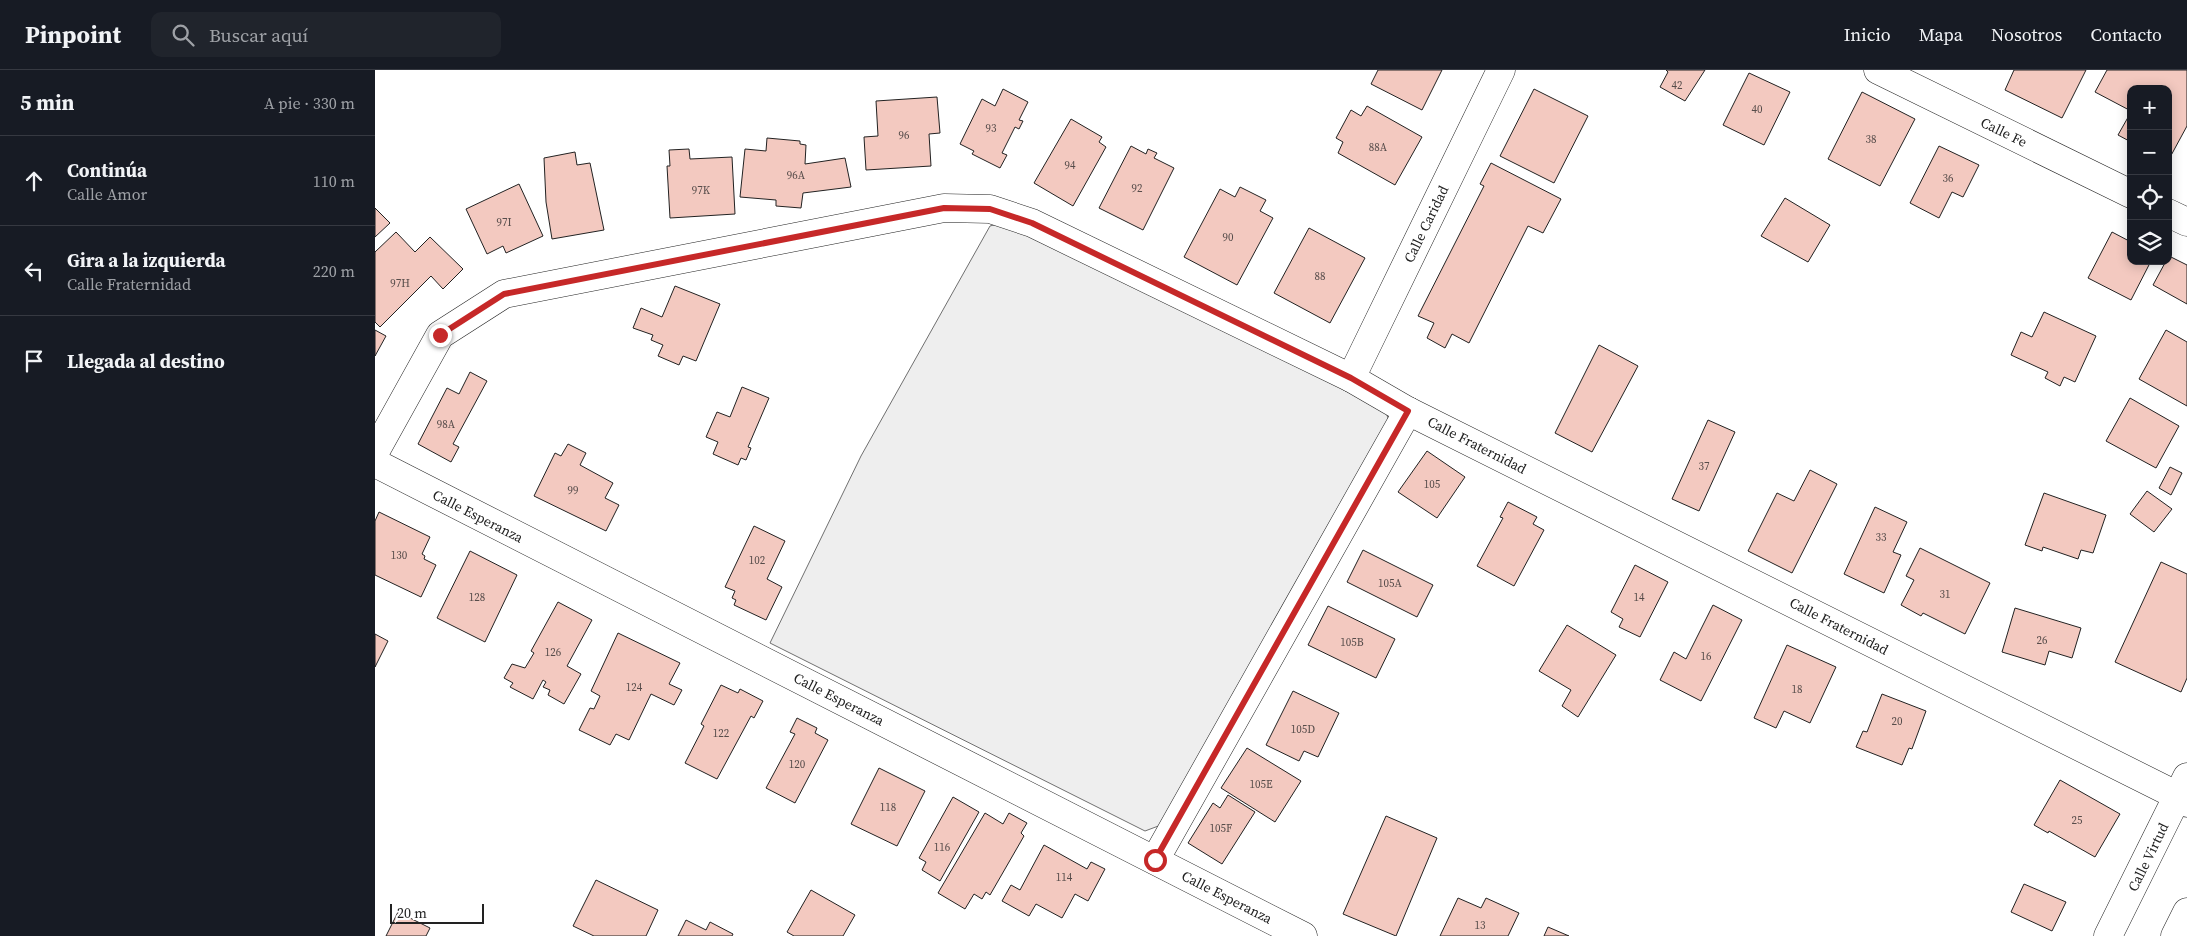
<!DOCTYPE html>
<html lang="es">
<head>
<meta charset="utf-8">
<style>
  body { margin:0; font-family:"Source Serif 4",serif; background:#20242c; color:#f1f3f6 }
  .controls { position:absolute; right:15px; top:15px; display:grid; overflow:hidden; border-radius:10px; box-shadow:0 2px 12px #0003 }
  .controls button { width:45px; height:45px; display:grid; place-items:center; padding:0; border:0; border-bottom:1px solid #363941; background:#171b24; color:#f1f3f6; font:25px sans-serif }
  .scale { position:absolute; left:15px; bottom:12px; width:94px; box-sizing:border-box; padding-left:5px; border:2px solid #222; border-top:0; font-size:14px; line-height:18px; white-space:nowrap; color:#222; -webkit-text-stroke:4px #fff; paint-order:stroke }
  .stop { position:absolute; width:15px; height:15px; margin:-11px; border:4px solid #c62828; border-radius:50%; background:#fff }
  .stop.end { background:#c62828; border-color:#fff; box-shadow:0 1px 5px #0008 }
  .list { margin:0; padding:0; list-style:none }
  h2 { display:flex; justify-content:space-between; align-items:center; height:65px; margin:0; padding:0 20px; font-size:21px }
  h2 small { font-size:16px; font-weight:400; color:#9ea1a6 }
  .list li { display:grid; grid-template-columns:32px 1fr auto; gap:15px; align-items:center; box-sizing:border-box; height:90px; padding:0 20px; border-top:1px solid #363941 }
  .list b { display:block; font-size:19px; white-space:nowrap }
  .list p { margin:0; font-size:16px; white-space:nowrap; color:#9ea1a6 }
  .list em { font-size:16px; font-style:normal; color:#9ea1a6 }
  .icon { flex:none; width:28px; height:28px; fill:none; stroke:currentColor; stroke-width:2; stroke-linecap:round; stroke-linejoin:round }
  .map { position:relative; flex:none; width:1812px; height:866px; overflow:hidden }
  header { display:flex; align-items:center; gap:30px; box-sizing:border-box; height:70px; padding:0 25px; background:#171b24; border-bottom:1px solid #363941 }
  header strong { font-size:24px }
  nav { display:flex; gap:28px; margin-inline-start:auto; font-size:18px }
  .search { width:350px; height:45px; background:#20242c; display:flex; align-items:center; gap:12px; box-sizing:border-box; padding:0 18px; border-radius:10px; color:#9ea1a6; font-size:19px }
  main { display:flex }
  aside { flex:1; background:#171b24 }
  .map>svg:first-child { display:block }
  .green { fill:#eee; stroke:#6f6f6f }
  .building { fill:#f3c9c0; stroke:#222 }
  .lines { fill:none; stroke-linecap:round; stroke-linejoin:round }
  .street-casing { stroke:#222; stroke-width:29 }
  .secondary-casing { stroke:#222; stroke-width:29 }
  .street { stroke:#fff; stroke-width:28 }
  .secondary { stroke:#fff; stroke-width:28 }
  .route { stroke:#c62828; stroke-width:6 }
  .labels { text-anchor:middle; stroke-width:4; stroke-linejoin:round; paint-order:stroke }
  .number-label { font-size:11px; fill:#564c4a }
  .street-label { font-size:14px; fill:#222; stroke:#fff }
</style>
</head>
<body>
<header>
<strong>Pinpoint</strong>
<div class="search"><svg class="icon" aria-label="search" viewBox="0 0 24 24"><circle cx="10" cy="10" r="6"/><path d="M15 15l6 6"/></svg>Buscar aquí</div>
<nav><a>Inicio</a><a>Mapa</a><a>Nosotros</a><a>Contacto</a></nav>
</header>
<main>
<aside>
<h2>5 min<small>A pie · 330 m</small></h2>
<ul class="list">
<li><svg class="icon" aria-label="ahead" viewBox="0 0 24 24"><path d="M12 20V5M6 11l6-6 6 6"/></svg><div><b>Continúa</b><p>Calle Amor</p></div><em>110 m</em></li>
<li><svg class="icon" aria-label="left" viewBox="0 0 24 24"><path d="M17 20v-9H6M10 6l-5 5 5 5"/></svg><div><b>Gira a la izquierda</b><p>Calle Fraternidad</p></div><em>220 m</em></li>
<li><svg class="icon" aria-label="arrive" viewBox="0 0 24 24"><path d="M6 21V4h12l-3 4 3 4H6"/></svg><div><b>Llegada al destino</b></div></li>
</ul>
</aside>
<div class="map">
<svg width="1812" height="866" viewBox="0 0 1812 866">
  <rect width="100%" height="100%" fill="#fff"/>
  <path class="green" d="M626 153 1008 335 1013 348 1011 358 786 755 770 761 395 573 486 386 615 156Z"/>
  <g class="building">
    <path d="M1003 0H1067L1047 40 996 14Z"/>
    <path d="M1291 0H1330L1310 31 1285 17 1293 2Z"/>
    <path d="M1639 0H1711L1687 48 1630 20Z"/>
    <path d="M1732 0H1812V56L1793 91V19H1756V41L1720 22Z"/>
    <path d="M1374 3 1415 22 1389 75 1348 55Z"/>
    <path d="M628 19 653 32 644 50 648 51 644 59 640 57 627 83 632 85 625 98 597 84 599 81 585 74 607 29 620 36Z"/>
    <path d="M1159 19 1213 46 1179 113 1125 86Z"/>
    <path d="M1487 22 1540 49 1505 116 1453 89Z"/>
    <path d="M562 27 565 63 554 64 556 96 491 100 489 67 503 66 501 31Z"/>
    <path d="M992 36 1047 67 1020 115 963 83 968 72 961 68 976 40 986 46Z"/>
    <path d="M1756 42V72L1743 65Z"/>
    <path d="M696 49 727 67 724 72 731 77 698 136 659 113Z"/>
    <path d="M392 68 425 71V74L431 75 430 94 470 88 476 117 428 123 426 138 401 136V130L365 127 370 79 391 81Z"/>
    <path d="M756 76 771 84 773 79 782 83 779 88 799 98 768 160 724 138Z"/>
    <path d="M1564 76 1604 95 1588 127 1577 122 1564 148 1535 133Z"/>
    <path d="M314 79 315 89 357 87 360 144 295 148 292 96H295L294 80Z"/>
    <path d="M200 82 202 95 215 93 229 160 177 169 171 132 169 88Z"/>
    <path d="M1116 93 1186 129 1168 163 1153 156 1094 273 1077 264 1070 278 1052 268 1059 253 1043 246 1109 116 1105 114Z"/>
    <path d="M144 114 168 166 131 183 128 176 112 184 91 139Z"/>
    <path d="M865 117 891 130 885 141 898 148 862 215 809 187 845 119 860 127Z"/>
    <path d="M1410 128 1455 155 1433 192 1386 166Z"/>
    <path d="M0 138 15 153 0 167Z"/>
    <path d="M934 158 990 188 955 253 899 223Z"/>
    <path d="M21 162 40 182 55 167 88 199 68 219 56 206 5 257 0 252V182Z"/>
    <path d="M1737 162 1756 172V191H1776L1756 230 1713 208Z"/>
    <path d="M1794 186 1812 195V234L1778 215 1791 191H1793Z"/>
    <path d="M300 216 345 234 321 291 308 286 304 295 283 286 288 275 276 270 278 265 258 258 266 238 287 247Z"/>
    <path d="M1669 242 1721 266 1700 312 1689 307 1685 316 1670 308 1673 302 1636 285 1646 262 1657 267Z"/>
    <path d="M0 260 11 266 0 286Z"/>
    <path d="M1791 260 1812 272V336L1764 309Z"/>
    <path d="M1224 275 1263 296 1217 382 1180 363Z"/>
    <path d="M95 302 112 311 78 374 84 377 76 392 43 374 72 318 84 324Z"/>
    <path d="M367 317 394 328 373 377 376 378 371 390 366 388 363 395 338 384 343 372 331 367 342 342 355 347Z"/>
    <path d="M1755 328 1804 356 1781 398 1731 371Z"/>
    <path d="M1333 350 1360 362 1324 441 1297 429Z"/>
    <path d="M193 374 211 383 205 395 238 413 230 428 244 435 231 461 159 426 180 383 186 386Z"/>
    <path d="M1052 381 1090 407 1062 448 1023 422Z"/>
    <path d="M1795 397 1807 403 1796 425 1784 418Z"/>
    <path d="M1435 400 1462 414 1417 503 1373 481 1402 423 1419 431Z"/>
    <path d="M1772 421 1797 439 1779 462 1755 444Z"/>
    <path d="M1669 423 1731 445 1718 483 1706 480 1703 489 1668 477 1667 481 1650 475Z"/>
    <path d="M1133 432 1162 447 1158 454 1169 460 1139 516 1102 496 1128 448 1125 447Z"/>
    <path d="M1500 437 1532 452 1518 482 1526 485 1509 523 1469 504Z"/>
    <path d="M4 442 55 467 47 484 50 486 49 489 61 495 46 527 0 505V451Z"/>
    <path d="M379 456 410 471 392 509 407 517 391 550 359 535 361 530 357 528 360 521 350 517Z"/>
    <path d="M1545 478 1615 513 1590 564 1548 543 1546 546 1526 535 1539 510 1531 506Z"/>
    <path d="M988 480 1058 515 1042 547 972 512Z"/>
    <path d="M95 481 142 505 110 572 62 548Z"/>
    <path d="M1786 492 1812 504V608L1806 622 1740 592Z"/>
    <path d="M1260 495 1293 512 1265 567 1244 557 1248 549 1236 542Z"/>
    <path d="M183 532 217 550 192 596 206 604 189 634 173 625 175 620 168 617 171 612 168 610 158 629 135 617 138 613 129 608 137 594 150 598 159 583 156 581Z"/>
    <path d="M1338 535 1367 550 1326 631 1285 610 1299 582 1311 589Z"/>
    <path d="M953 536 1020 569 1001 608 933 575Z"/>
    <path d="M1640 538 1706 558 1697 588 1674 581 1670 595 1627 582Z"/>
    <path d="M1192 555 1241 585 1203 647 1187 636 1196 620 1164 601Z"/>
    <path d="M243 563 305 593 294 614 307 620 299 635 276 624 254 670 241 664 235 675 204 660 215 638 219 639 225 626 216 621Z"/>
    <path d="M0 564 13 571 0 597Z"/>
    <path d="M1412 575 1461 597 1435 653 1409 641 1401 658 1379 648Z"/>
    <path d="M346 615 363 623 365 619 388 631 379 648 376 646 342 709 310 693 329 656 326 654Z"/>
    <path d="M918 621 964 643 943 687 929 681 924 691 891 675Z"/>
    <path d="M1507 624 1551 641 1537 679 1534 678 1527 695 1481 677 1488 661 1492 662Z"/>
    <path d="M422 648 442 658 440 663 453 670 420 733 391 718 420 664 415 662Z"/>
    <path d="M872 678 926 711 900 752 846 718Z"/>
    <path d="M504 698 550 721 522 776 476 754Z"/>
    <path d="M1685 710 1745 744 1720 787 1674 761 1673 763 1659 755Z"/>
    <path d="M853 725 880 742 847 794 813 773 838 733 845 738Z"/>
    <path d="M578 727 604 742 565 811 547 800 551 792 544 788Z"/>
    <path d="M610 743 628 754 634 743 652 753 646 763 649 766 615 825 611 822 607 829 599 824 590 839 563 823Z"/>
    <path d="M1011 746 1062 768 1021 866 968 844Z"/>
    <path d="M669 775 712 799 716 792 730 799 713 831 700 824 687 848 661 834 654 846 627 831 636 815 645 820Z"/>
    <path d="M221 810 283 840 271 866H219L198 856Z"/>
    <path d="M1649 814 1691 832 1677 861 1636 842Z"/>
    <path d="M436 820 480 845 468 866H419L412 862Z"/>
    <path d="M1083 828 1106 838 1111 828 1144 843 1133 866H1065Z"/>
    <path d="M23 842 55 858 51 866H11Z"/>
    <path d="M311 850 331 860 335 852 358 864 357 866H303Z"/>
    <path d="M1173 857 1194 866H1169Z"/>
  </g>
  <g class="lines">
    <g class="street-casing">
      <g id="street">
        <path d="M1503 0 1756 124"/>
        <path d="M1793 143 1812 152"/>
        <path d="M976 308 1126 0"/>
        <path d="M0 382 65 265 129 224 569 138 615 139 657 153 976 308 1033 341 1803 726 1812 733"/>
        <path d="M0 393 928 866"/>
        <path d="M780 790 1033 341"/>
        <path d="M1733 866 1812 707"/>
      </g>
    </g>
    <g class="secondary-casing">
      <path id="secondary" d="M1800 866 1812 842"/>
    </g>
    <use href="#street" class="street"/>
    <use href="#secondary" class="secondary"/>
  </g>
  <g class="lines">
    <path class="route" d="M65 265 129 224 569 138 615 139 657 153 976 308 1033 341 780 790"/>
  </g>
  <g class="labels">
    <g class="number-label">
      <text x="1302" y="19">42</text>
      <text x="1382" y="43">40</text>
      <text x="616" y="62">93</text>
      <text x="529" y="69">96</text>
      <text x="1496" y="73">38</text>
      <text x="1003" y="81">88A</text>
      <text x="695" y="99">94</text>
      <text x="421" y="109">96A</text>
      <text x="1573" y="112">36</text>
      <text x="762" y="122">92</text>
      <text x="326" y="124">97K</text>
      <text x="129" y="156">97I</text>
      <text x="853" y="171">90</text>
      <text x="945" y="210">88</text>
      <text x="25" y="217">97H</text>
      <text x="71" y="358">98A</text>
      <text x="1329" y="400">37</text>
      <text x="1057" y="418">105</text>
      <text x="198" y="424">99</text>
      <text x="1506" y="471">33</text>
      <text x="24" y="489">130</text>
      <text x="382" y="494">102</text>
      <text x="1015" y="517">105A</text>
      <text x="1570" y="528">31</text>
      <text x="102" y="531">128</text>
      <text x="1264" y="531">14</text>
      <text x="1667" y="574">26</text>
      <text x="977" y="576">105B</text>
      <text x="178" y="586">126</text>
      <text x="1331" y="590">16</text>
      <text x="259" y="621">124</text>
      <text x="1422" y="623">18</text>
      <text x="1522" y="655">20</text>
      <text x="928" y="663">105D</text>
      <text x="346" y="667">122</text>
      <text x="422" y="698">120</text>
      <text x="886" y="718">105E</text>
      <text x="513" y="741">118</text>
      <text x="1702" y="754">25</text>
      <text x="846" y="762">105F</text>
      <text x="567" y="781">116</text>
      <text x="689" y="811">114</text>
      <text x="1105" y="859">13</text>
    </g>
    <g class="street-label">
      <text transform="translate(1629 62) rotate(26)" y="5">Calle Fe</text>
      <text transform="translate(1051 154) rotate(-64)" y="5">Calle Caridad</text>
      <text transform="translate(1102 375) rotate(27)" y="5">Calle Fraternidad</text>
      <text transform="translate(103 446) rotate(27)" y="5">Calle Esperanza</text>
      <text transform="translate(1464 556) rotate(27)" y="5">Calle Fraternidad</text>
      <text transform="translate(464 629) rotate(27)" y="5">Calle Esperanza</text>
      <text transform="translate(1773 787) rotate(-64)" y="5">Calle Virtud</text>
      <text transform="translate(852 827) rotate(27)" y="5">Calle Esperanza</text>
    </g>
  </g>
</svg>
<div class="controls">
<button>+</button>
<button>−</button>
<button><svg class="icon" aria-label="locate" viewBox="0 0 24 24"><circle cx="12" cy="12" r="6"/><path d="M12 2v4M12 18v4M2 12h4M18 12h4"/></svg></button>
<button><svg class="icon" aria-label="layers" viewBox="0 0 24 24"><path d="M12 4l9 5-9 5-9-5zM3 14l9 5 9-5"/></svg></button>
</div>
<div class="scale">20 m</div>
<div class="stop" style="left:780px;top:790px"></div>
<div class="stop end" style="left:65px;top:265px"></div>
</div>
</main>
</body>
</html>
